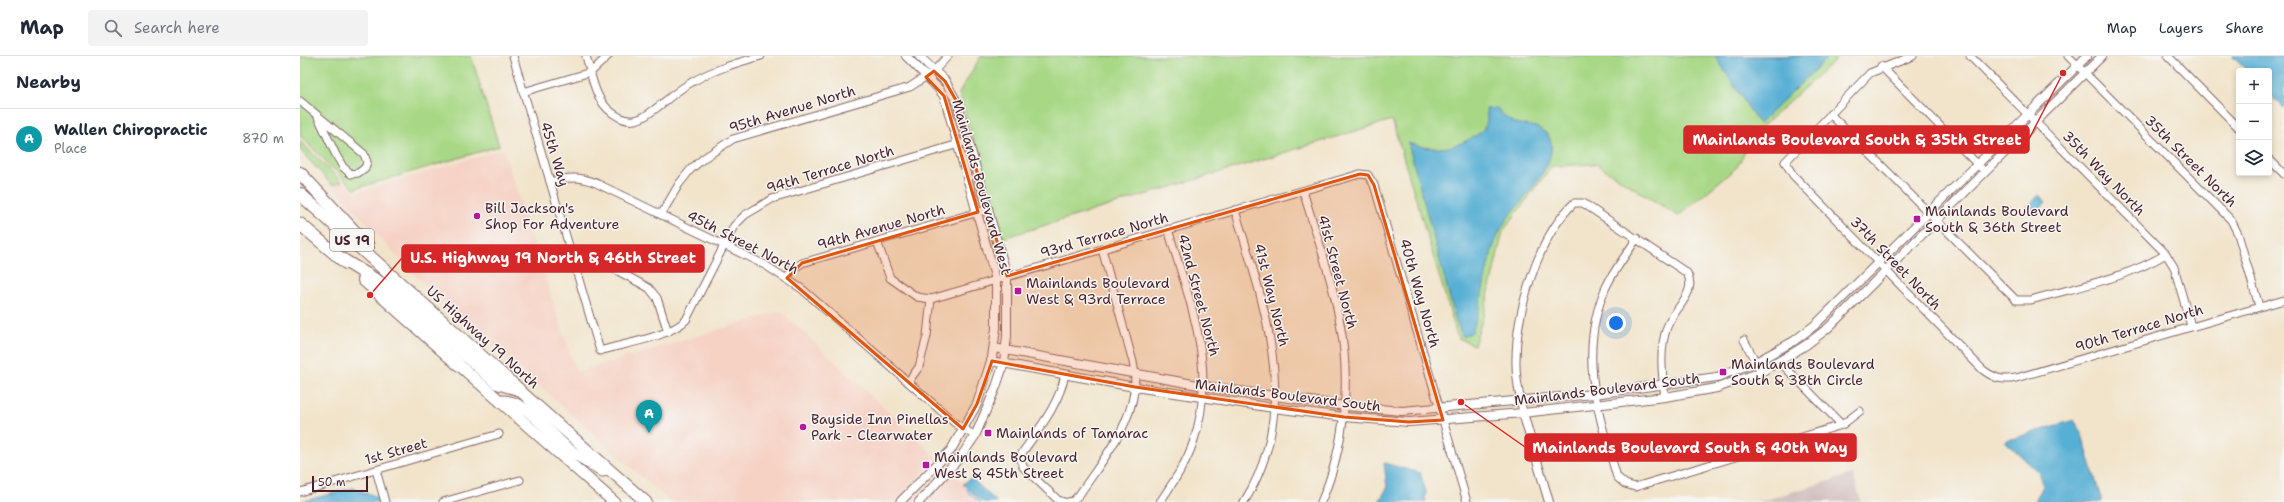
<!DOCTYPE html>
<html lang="en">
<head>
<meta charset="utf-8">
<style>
  body { margin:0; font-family:"Shantell Sans",sans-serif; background:#f2f2f3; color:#1f2937 }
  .controls { position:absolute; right:12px; top:12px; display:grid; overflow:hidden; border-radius:4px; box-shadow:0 2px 6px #0003 }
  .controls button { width:36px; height:36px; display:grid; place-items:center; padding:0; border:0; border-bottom:1px solid #e0e1e3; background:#fff; color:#1f2937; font:20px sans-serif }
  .scale { position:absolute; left:12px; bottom:10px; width:56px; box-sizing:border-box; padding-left:4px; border:2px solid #4a1f2b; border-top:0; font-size:11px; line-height:14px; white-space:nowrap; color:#4a1f2b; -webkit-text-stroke:3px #f6f6f2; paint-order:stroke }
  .you { position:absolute; left:1316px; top:267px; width:14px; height:14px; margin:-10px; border:3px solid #fff; border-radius:50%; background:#1a73e8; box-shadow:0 0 0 6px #1a73e833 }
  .badge { display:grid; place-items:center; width:26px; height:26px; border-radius:50%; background:#0f766e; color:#fff; font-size:13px; font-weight:700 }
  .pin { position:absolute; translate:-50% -33px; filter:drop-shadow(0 1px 2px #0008) }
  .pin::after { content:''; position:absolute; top:21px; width:14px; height:12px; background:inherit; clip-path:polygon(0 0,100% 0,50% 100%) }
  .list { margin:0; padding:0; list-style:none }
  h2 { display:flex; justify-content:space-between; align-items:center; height:52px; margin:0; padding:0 16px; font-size:17px }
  h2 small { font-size:13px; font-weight:400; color:#747a83 }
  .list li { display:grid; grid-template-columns:26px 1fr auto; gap:12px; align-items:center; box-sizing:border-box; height:60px; padding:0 16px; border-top:1px solid #e0e1e3 }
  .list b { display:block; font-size:15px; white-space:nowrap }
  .list p { margin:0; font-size:13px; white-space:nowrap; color:#747a83 }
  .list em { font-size:13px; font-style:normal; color:#747a83 }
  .icon { flex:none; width:22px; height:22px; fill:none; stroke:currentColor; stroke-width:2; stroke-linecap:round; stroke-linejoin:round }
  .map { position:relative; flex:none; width:1984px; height:446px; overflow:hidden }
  header { display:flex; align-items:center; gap:24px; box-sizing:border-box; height:56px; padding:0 20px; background:#fff; border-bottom:1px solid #e0e1e3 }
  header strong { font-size:19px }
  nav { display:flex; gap:22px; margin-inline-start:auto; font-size:14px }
  .search { width:280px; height:36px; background:#f2f2f3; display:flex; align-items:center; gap:10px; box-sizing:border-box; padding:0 14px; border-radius:4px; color:#747a83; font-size:15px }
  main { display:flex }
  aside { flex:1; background:#fff }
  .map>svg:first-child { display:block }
  .built { fill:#f6d2c5 }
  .industrial { fill:#d1bfbf }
  .green { fill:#a8d886; stroke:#797c58 }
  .water { fill:#57afd4; stroke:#506780 }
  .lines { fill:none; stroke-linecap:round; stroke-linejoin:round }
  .stream { stroke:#57afd4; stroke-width:2 }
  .minor-casing { stroke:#846463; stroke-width:9 }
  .tertiary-casing { stroke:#846463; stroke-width:10 }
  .trunk-casing { stroke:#846463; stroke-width:13 }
  .motorway-casing { stroke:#846463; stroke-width:14 }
  .minor { stroke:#fff; stroke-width:7 }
  .tertiary { stroke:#fff; stroke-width:8 }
  .trunk { stroke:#fff; stroke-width:11 }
  .motorway { stroke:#fff; stroke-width:12 }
  .marked { fill:#e0560e; fill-opacity:0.2; stroke:#e0560e; stroke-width:3; stroke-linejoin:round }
  .poi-dot { fill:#b5179e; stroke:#f6f6f2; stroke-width:1.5 }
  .labels { text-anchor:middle; stroke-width:3; stroke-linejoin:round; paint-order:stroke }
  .shield { fill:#f6f6f2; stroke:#7e6067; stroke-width:1 }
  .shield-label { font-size:13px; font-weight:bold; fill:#4a1f2b }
  .street-label { font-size:14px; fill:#4a1f2b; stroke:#f6f6f2 }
  .poi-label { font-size:14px; fill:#4a1f2b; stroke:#f6f6f2; text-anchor:start }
  .leader { fill:none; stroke:#d62828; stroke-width:1.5 }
  .callout-dot { fill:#d62828; stroke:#f6f6f2; stroke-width:1.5 }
  .callout { fill:#d62828; stroke:#d62828; stroke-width:1.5 }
  .callout-label { font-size:15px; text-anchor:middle; font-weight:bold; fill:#fff }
</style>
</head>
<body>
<header>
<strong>Map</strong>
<div class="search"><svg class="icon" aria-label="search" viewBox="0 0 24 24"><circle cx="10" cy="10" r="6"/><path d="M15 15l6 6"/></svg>Search here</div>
<nav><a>Map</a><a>Layers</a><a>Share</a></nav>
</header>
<main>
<aside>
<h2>Nearby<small></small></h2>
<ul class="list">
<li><span class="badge" style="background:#0f9aa8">A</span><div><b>Wallen Chiropractic</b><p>Place</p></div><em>870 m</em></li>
</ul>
</aside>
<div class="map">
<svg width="1984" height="446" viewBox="0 0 1984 446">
  <rect width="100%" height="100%" fill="#f6f6f2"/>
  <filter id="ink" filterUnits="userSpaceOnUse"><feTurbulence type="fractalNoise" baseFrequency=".025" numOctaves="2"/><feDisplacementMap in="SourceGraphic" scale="8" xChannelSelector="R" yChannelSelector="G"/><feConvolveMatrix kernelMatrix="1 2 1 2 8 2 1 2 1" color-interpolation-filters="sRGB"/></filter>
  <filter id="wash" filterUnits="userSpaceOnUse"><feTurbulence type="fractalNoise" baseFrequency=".012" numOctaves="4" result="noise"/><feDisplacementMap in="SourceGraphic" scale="16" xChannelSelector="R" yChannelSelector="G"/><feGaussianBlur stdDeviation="0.9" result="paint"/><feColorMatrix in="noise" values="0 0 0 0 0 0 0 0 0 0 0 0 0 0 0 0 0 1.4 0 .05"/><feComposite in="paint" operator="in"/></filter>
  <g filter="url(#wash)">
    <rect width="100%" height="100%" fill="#f1e4cb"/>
    <g class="built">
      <path d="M203 93 276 316 481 255 637 402 595 446H370L111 216 32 129 42 126 56 137Z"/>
      <path d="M643 408 646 410 614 446H606Z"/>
      <path d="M652 416 664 428 683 446H625Z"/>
    </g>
    <path class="industrial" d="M1553 418 1561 446H1458Z"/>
    <g class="green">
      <path d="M0 0H171L199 90 54 133 0 80Z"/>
      <path d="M681 0H1539L1453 79 1437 111 1378 160 1296 108 1252 110 1203 175 1184 258 1174 289 1158 282 1092 64 703 182 659 37Z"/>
      <path d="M0 85 42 126 32 129 0 94Z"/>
    </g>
    <g class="water">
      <path d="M1415 0H1529L1459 68Z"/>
      <path d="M1932 0H1984V52L1969 37V15H1947Z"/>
      <path d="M1197 52C1201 57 1207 63 1213 66 1226 71 1242 67 1250 83 1260 106 1220 146 1207 163 1184 196 1186 240 1172 276L1163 281 1156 265 1108 87C1131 94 1150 95 1171 82 1185 75 1189 69 1186 53Z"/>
      <path d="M1739 139 1746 146 1734 159 1726 152Z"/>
      <path d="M1774 364 1781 375 1802 446H1735L1743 430 1738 416 1705 385Z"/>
      <path d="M1084 407 1120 417 1126 436 1125 446H1079L1087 432Z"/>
      <path d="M671 422 697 446H683L663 428Z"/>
      <path d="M53 432 81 442 82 446H0Z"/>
    </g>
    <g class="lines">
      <path class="stream" d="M666 429 669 437 680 446"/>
    </g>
  </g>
  <g filter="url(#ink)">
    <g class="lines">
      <g class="minor-casing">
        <g id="minor">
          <path d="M213 0 300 295C326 287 367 282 386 264L434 170 445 159 472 143 669 85"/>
          <path d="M286 0C293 24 295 49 319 61 328 66 337 65 345 60 360 51 372 38 387 29 409 15 436 7 461 0"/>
          <path d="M1613 0 1570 17 1485 106 1493 119 1683 314C1694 322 1702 325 1716 322L1984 244"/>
          <path d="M1670 0 1866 198 1874 211 1891 270"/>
          <path d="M1768 0 1931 164 1938 178 1959 250"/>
          <path d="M1868 0 1939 72"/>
          <path d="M1581 10 1685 116"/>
          <path d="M223 36 291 16 308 0"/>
          <path d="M0 45 64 98 67 106 65 112 58 117 51 118 43 111 36 99 18 61"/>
          <path d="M1530 58 1716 244H1731C1776 231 1825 223 1866 198"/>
          <path d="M1969 103 1984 118"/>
          <path d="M250 126C268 121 279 120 296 127L465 209 502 233 655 367 675 380"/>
          <path d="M1003 135C1016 178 1032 222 1040 267 1051 326 1045 391 1021 446"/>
          <path d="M935 154C964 250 1003 352 944 446"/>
          <path d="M361 159 379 128 391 113 404 102 433 83 610 31 634 15 648 0"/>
          <path d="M1337 182C1327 198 1314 214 1306 231 1277 297 1298 357 1317 421L1325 428 1335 431 1542 369 1560 355"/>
          <path d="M577 185 590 222 617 241 631 243 1060 118 1068 119 1074 129 1167 446"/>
          <path d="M276 214 290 210 307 209 349 232 357 242 368 276"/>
          <path d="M487 222 493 213 502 207 689 153"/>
          <path d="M1444 284 1461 316"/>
          <path d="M1479 305 1542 369"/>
          <path d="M608 326 619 311 627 280 631 243"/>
          <path d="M1223 357C1220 341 1216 325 1216 309 1215 259 1237 182 1274 147H1283L1387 217C1398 237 1374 252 1367 271 1359 293 1362 318 1365 341"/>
          <path d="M76 414 85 446"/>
          <path d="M0 436 199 378"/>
          <path d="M143 446 220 424"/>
          <path d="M764 446 758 444 723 411 721 404 722 397C739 373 760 347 765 318"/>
          <path d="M768 446 773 445 779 439C805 400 844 357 833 306L802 193"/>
          <path d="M860 446C872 428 886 408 893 387 919 313 889 245 868 173"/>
        </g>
      </g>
      <g class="tertiary-casing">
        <g id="tertiary">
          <path d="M694 292 904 330 1045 350 1102 355 1294 338 1417 321 1456 306 1494 285 1515 269 1787 0"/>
          <path d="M691 305 835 331 974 352 1044 361 1109 366 1223 357 1365 341 1417 332 1461 316 1506 289 1528 272 1802 0"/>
          <path d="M1223 357 1249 446"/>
          <path d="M600 446 651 394 677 348 692 302 696 272V224L644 40 638 32 606 0"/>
          <path d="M619 446 662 399 675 380 696 331 704 307 707 280V220L657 46 645 25 619 0"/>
        </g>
      </g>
      <g class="trunk-casing">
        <g id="trunk">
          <path d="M158 308 314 446"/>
          <path d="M218 333 346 446"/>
          <path d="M201 345C227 343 251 381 271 395 281 402 292 408 303 415"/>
        </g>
      </g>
      <g class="motorway-casing">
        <g id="motorway">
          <path d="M0 117 68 190"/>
          <path d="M0 138 218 333"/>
          <path d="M0 168 46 207"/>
          <path d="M40 202 92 234 197 327 218 333"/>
          <path d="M64 224 158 308"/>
        </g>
      </g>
      <use href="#minor" class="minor"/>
      <use href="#tertiary" class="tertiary"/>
      <use href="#trunk" class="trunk"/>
      <use href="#motorway" class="motorway"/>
    </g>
  </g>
  <path class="marked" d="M634 15 645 25 657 46 707 220 1060 118 1068 119 1074 129 1143 364 1109 366 1044 361 835 331 692 305 677 348 663 373 487 222 502 207 678 156 644 40 626 21Z"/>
  <g class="poi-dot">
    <circle cx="177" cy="160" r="4"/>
    <rect x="1613" y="159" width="8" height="8" rx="2"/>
    <rect x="714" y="231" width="8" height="8" rx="2"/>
    <rect x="1419" y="312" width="8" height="8" rx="2"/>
    <circle cx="503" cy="371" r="4"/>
    <rect x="684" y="373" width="8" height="8" rx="2"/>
    <rect x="622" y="405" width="8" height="8" rx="2"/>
  </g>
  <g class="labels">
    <rect class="shield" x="30" y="173" width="44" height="22" rx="3"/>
    <g class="shield-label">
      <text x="52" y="189">US 19</text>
    </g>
    <g class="street-label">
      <text transform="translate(492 53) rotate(-17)" y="5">95th Avenue North</text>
      <text transform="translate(255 98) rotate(73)" y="5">45th Way</text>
      <text transform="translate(1891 105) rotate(45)" y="5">35th Street North</text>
      <text transform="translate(530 113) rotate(-17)" y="5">94th Terrace North</text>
      <text transform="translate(1804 117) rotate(46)" y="5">35th Way North</text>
      <text transform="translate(682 131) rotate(74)" y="5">Mainlands Boulevard West</text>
      <text transform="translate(581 171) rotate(-16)" y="5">94th Avenue North</text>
      <text transform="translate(804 179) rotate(-16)" y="5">93rd Terrace North</text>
      <text transform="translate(443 186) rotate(27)" y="5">45th Street North</text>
      <text transform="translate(1596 207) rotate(46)" y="5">37th Street North</text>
      <text transform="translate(1038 216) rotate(75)" y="5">41st Street North</text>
      <text transform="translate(1120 237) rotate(74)" y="5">40th Way North</text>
      <text transform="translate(899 239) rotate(75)" y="5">42nd Street North</text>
      <text transform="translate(972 239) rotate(76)" y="5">41st Way North</text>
      <text transform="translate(1839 272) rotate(-17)" y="5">90th Terrace North</text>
      <text transform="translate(183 281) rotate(42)" y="5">US Highway 19 North</text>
      <text transform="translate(1307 333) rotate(-7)" y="5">Mainlands Boulevard South</text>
      <text transform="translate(988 339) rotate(7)" y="5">Mainlands Boulevard South</text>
      <text transform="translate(96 395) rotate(-16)" y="5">1st Street</text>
    </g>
    <g class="poi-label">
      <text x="185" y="157">Bill Jackson's<tspan x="185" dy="16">Shop For Adventure</tspan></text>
      <text x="1625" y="160">Mainlands Boulevard<tspan x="1625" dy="16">South &amp; 36th Street</tspan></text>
      <text x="726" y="232">Mainlands Boulevard<tspan x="726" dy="16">West &amp; 93rd Terrace</tspan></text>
      <text x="1431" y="313">Mainlands Boulevard<tspan x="1431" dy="16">South &amp; 38th Circle</tspan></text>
      <text x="511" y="368">Bayside Inn Pinellas<tspan x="511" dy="16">Park - Clearwater</tspan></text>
      <text x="696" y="382">Mainlands of Tamarac</text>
      <text x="634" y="406">Mainlands Boulevard<tspan x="634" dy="16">West &amp; 45th Street</tspan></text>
    </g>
  </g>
  <path class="leader" d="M1763 17L1729 83M70 239L102 202M1161 346L1225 391"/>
  <g class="callout-dot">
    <circle cx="1763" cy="17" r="4"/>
    <circle cx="70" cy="239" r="4"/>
    <circle cx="1161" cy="346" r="4"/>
  </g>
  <g class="callout">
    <rect x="1384" y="70" width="345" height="27" rx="4"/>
    <rect x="102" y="189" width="302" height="27" rx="4"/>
    <rect x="1225" y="378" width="331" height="27" rx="4"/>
  </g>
  <g class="callout-label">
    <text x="1557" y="89">Mainlands Boulevard South &amp; 35th Street</text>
    <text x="253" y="207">U.S. Highway 19 North &amp; 46th Street</text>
    <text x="1390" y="397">Mainlands Boulevard South &amp; 40th Way</text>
  </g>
</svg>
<div class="controls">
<button>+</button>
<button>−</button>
<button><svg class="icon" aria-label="layers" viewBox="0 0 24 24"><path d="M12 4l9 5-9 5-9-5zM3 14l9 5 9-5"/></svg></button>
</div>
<div class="scale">50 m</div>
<div class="you"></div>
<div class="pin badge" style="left:349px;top:377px;background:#0f9aa8">A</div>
</div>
</main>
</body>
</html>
